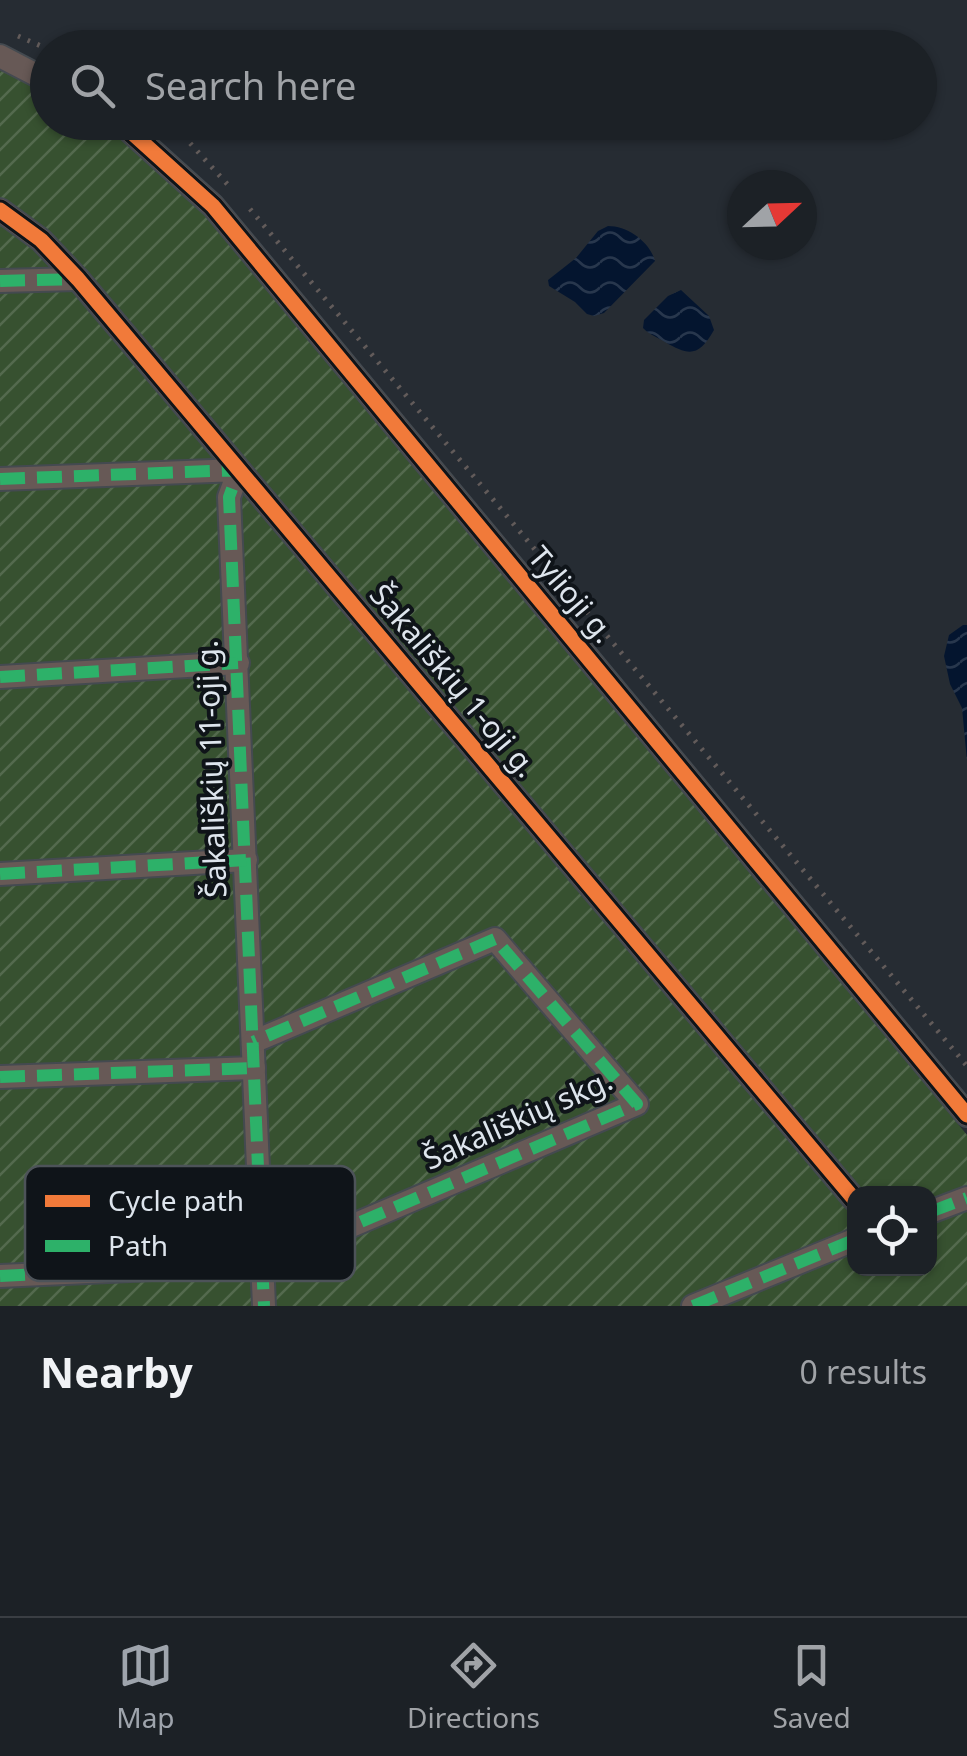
<!DOCTYPE html>
<html lang="en">
<head>
<meta charset="utf-8">
<style>
  body { margin:0; font-family:"Noto Sans",sans-serif; background:#292e32; color:#f1f3f6 }
  .controls { position:absolute; right:30px; bottom:30px; display:grid; overflow:hidden; border-radius:20px; box-shadow:0 2px 8px #0004 }
  .controls button { width:90px; height:90px; display:grid; place-items:center; padding:0; border:0; border-bottom:2px solid #3a3e43; background:#1c2126; color:#f1f3f6; font:50px sans-serif }
  .compass { position:absolute; left:727px; top:170px; width:90px; height:90px; border-radius:50%; background:#1c2126; box-shadow:0 2px 8px #0004; rotate:68deg }
  .list { margin:0; padding:0; list-style:none }
  h2 { display:flex; justify-content:space-between; align-items:center; height:130px; margin:0; padding:0 40px; font-size:42px }
  h2 small { font-size:32px; font-weight:400; color:#a0a3a7 }
  .icon { flex:none; width:55px; height:55px; fill:none; stroke:currentColor; stroke-width:2; stroke-linecap:round; stroke-linejoin:round }
  .map { position:relative; flex:none; width:967px; height:1306px; overflow:hidden }
  .search { position:absolute; background:#1c2126; box-shadow:0 2px 8px #0004; left:30px; right:30px; top:30px; height:110px; display:flex; align-items:center; gap:25px; box-sizing:border-box; padding:0 35px; border-radius:55px; color:#a0a3a7; font-size:38px }
  .sheet { height:310px; background:#1c2126 }
  nav { display:flex; justify-content:space-around; align-items:center; box-sizing:border-box; height:140px; border-top:2px solid #3a3e43; background:#1c2126; font-size:28px; color:#a0a3a7 }
  nav a { display:grid; justify-items:center; gap:5px }
  nav .on { color:#9ea4ac }
  .map>svg:first-child { display:block }
  .garden { fill:url(#garden-furrows); fill-rule:evenodd }
  .water { fill:url(#water-waves) }
  .lines { fill:none; stroke-linecap:round; stroke-linejoin:round }
  .minor-casing { stroke:#444a50; stroke-width:26 }
  .path { stroke:#625b5a; stroke-width:5; stroke-dasharray:2.5 8; stroke-linecap:butt }
  .minor { stroke:#675956; stroke-width:22 }
  .quiet { stroke:#2db169; stroke-width:12; stroke-dasharray:25 12; stroke-linecap:butt }
  .cycleway-casing { stroke:#0f1419; stroke-width:21 }
  .cycleway { stroke:#f17a3a; stroke-width:15 }
  .labels { text-anchor:middle; stroke-width:8; stroke-linejoin:round; paint-order:stroke }
  .street-label { font-size:30px; fill:#dee5ed; stroke:#0f1419 }
  .key { fill:#0f1419; stroke:#4d5359; stroke-width:2.5 }
  .key-label { font-size:28px; fill:#dee5ed }
</style>
</head>
<body>
<div class="map">
<svg width="967" height="1306" viewBox="0 0 967 1306">
  <defs>
    <pattern id="garden-furrows" width="10" height="10" patternUnits="userSpaceOnUse" patternTransform="scale(2.5)"><rect width="10" height="10" fill="#375130"/><path d="M-1 1l2-2M0 10L10 0M9 11l2-2" fill="none" stroke="#546a4e"/></pattern>
    <pattern id="water-waves" width="16" height="10" patternUnits="userSpaceOnUse" patternTransform="scale(2.5)"><rect width="16" height="10" fill="#04152f"/><path d="M0 5q4-4 8 0t8 0" fill="none" stroke="#28374d"/></pattern>
  </defs>
  <rect width="100%" height="100%" fill="#262c33"/>
  <path class="garden" d="M0 56 47 81 48 122 120 123 214 206 803 921 905 1059 967 1135V1306H0ZM854 1194H930V1268H854Z"/>
  <g class="water">
    <path d="M608 226C628 226 650 242 655 261L604 313 594 316 587 314 575 302 549 286 548 280 576 258 598 231Z"/>
    <path d="M681 290 709 316 714 330C699 357 689 356 665 342 657 337 650 335 643 328L644 320 668 296Z"/>
    <path d="M963 625H967V761L962 708 950 684 944 656 949 635Z"/>
  </g>
  <g class="lines">
    <g class="minor-casing">
      <g id="minor">
        <path d="M0 56 48 81"/>
        <path d="M120 122 213 206 967 1115"/>
        <path d="M0 210 41 240 78 279 854 1199"/>
        <path d="M0 281 78 279"/>
        <path d="M0 479 239 470 229 497 264 1306"/>
        <path d="M0 677 238 663"/>
        <path d="M0 874 246 860"/>
        <path d="M0 1077 254 1068"/>
        <path d="M930 1212 967 1198"/>
        <path d="M0 1276 262 1264 637 1104 495 939 253 1042"/>
        <path d="M693 1306 854 1240"/>
      </g>
    </g>
    <g class="path">
      <path d="M18 36 48 49"/>
      <path d="M167 122 189 142 229 186"/>
      <path d="M250 209 967 1066"/>
    </g>
    <use href="#minor" class="minor"/>
    <g class="quiet">
      <path d="M0 281 78 279"/>
      <path d="M0 479 239 470 229 497 264 1306"/>
      <path d="M0 677 238 663"/>
      <path d="M0 874 246 860"/>
      <path d="M0 1077 254 1068"/>
      <path d="M930 1212 967 1198"/>
      <path d="M0 1276 262 1264 637 1104 495 939 253 1042"/>
      <path d="M693 1306 854 1240"/>
    </g>
    <g class="cycleway-casing">
      <g id="cycleway">
        <path d="M120 122 213 206 967 1115"/>
        <path d="M0 210 41 240 78 279 854 1199"/>
      </g>
    </g>
    <use href="#cycleway" class="cycleway"/>
  </g>
  <g class="labels">
    <g class="street-label">
      <text transform="translate(571 595) rotate(50)" y="10">Tylioji g.</text>
      <text transform="translate(453 681) rotate(50)" y="10">Šakališkių 1-oji g.</text>
      <text transform="translate(212 769) rotate(-92)" y="10">Šakališkių 11-oji g.</text>
      <text transform="translate(518 1120) rotate(-24)" y="10">Šakališkių skg.</text>
    </g>
  </g>
  <rect x="25" y="1166" width="330" height="115" rx="15" class="key"/>
  <rect x="45" y="1195" width="45" height="12" fill="#f17a3a"/>
  <rect x="45" y="1240" width="45" height="12" fill="#2db169"/>
  <g class="key-label">
    <text x="108" y="1211">Cycle path</text>
    <text x="108" y="1256">Path</text>
  </g>
</svg>
<div class="controls">
<button><svg class="icon" aria-label="locate" viewBox="0 0 24 24"><circle cx="12" cy="12" r="6"/><path d="M12 2v4M12 18v4M2 12h4M18 12h4"/></svg></button>
</div>
<svg class="compass" viewBox="-18 -18 36 36"><path d="M0-13l5 13h-10z" fill="#e53935"/><path d="M0 13l5-13h-10z" fill="#a0a3a7"/></svg>
<div class="search"><svg class="icon" aria-label="search" viewBox="0 0 24 24"><circle cx="10" cy="10" r="6"/><path d="M15 15l6 6"/></svg>Search here</div>
</div>
<section class="sheet">
<h2>Nearby<small>0 results</small></h2>
<ul class="list">
</ul>
</section>
<nav>
<a class="on"><svg class="icon" aria-label="map" viewBox="0 0 24 24"><path d="M3 6l6-2 6 2 6-2v14l-6 2-6-2-6 2zM9 4v14M15 6v14"/></svg>Map</a>
<a><svg class="icon" aria-label="directions" viewBox="0 0 24 24"><path d="M12 3l9 9-9 9-9-9zM9 14v-3h6M13 9l2 2-2 2"/></svg>Directions</a>
<a><svg class="icon" aria-label="saved" viewBox="0 0 24 24"><path d="M7 4h10v16l-5-4-5 4z"/></svg>Saved</a>
</nav>
</body>
</html>
